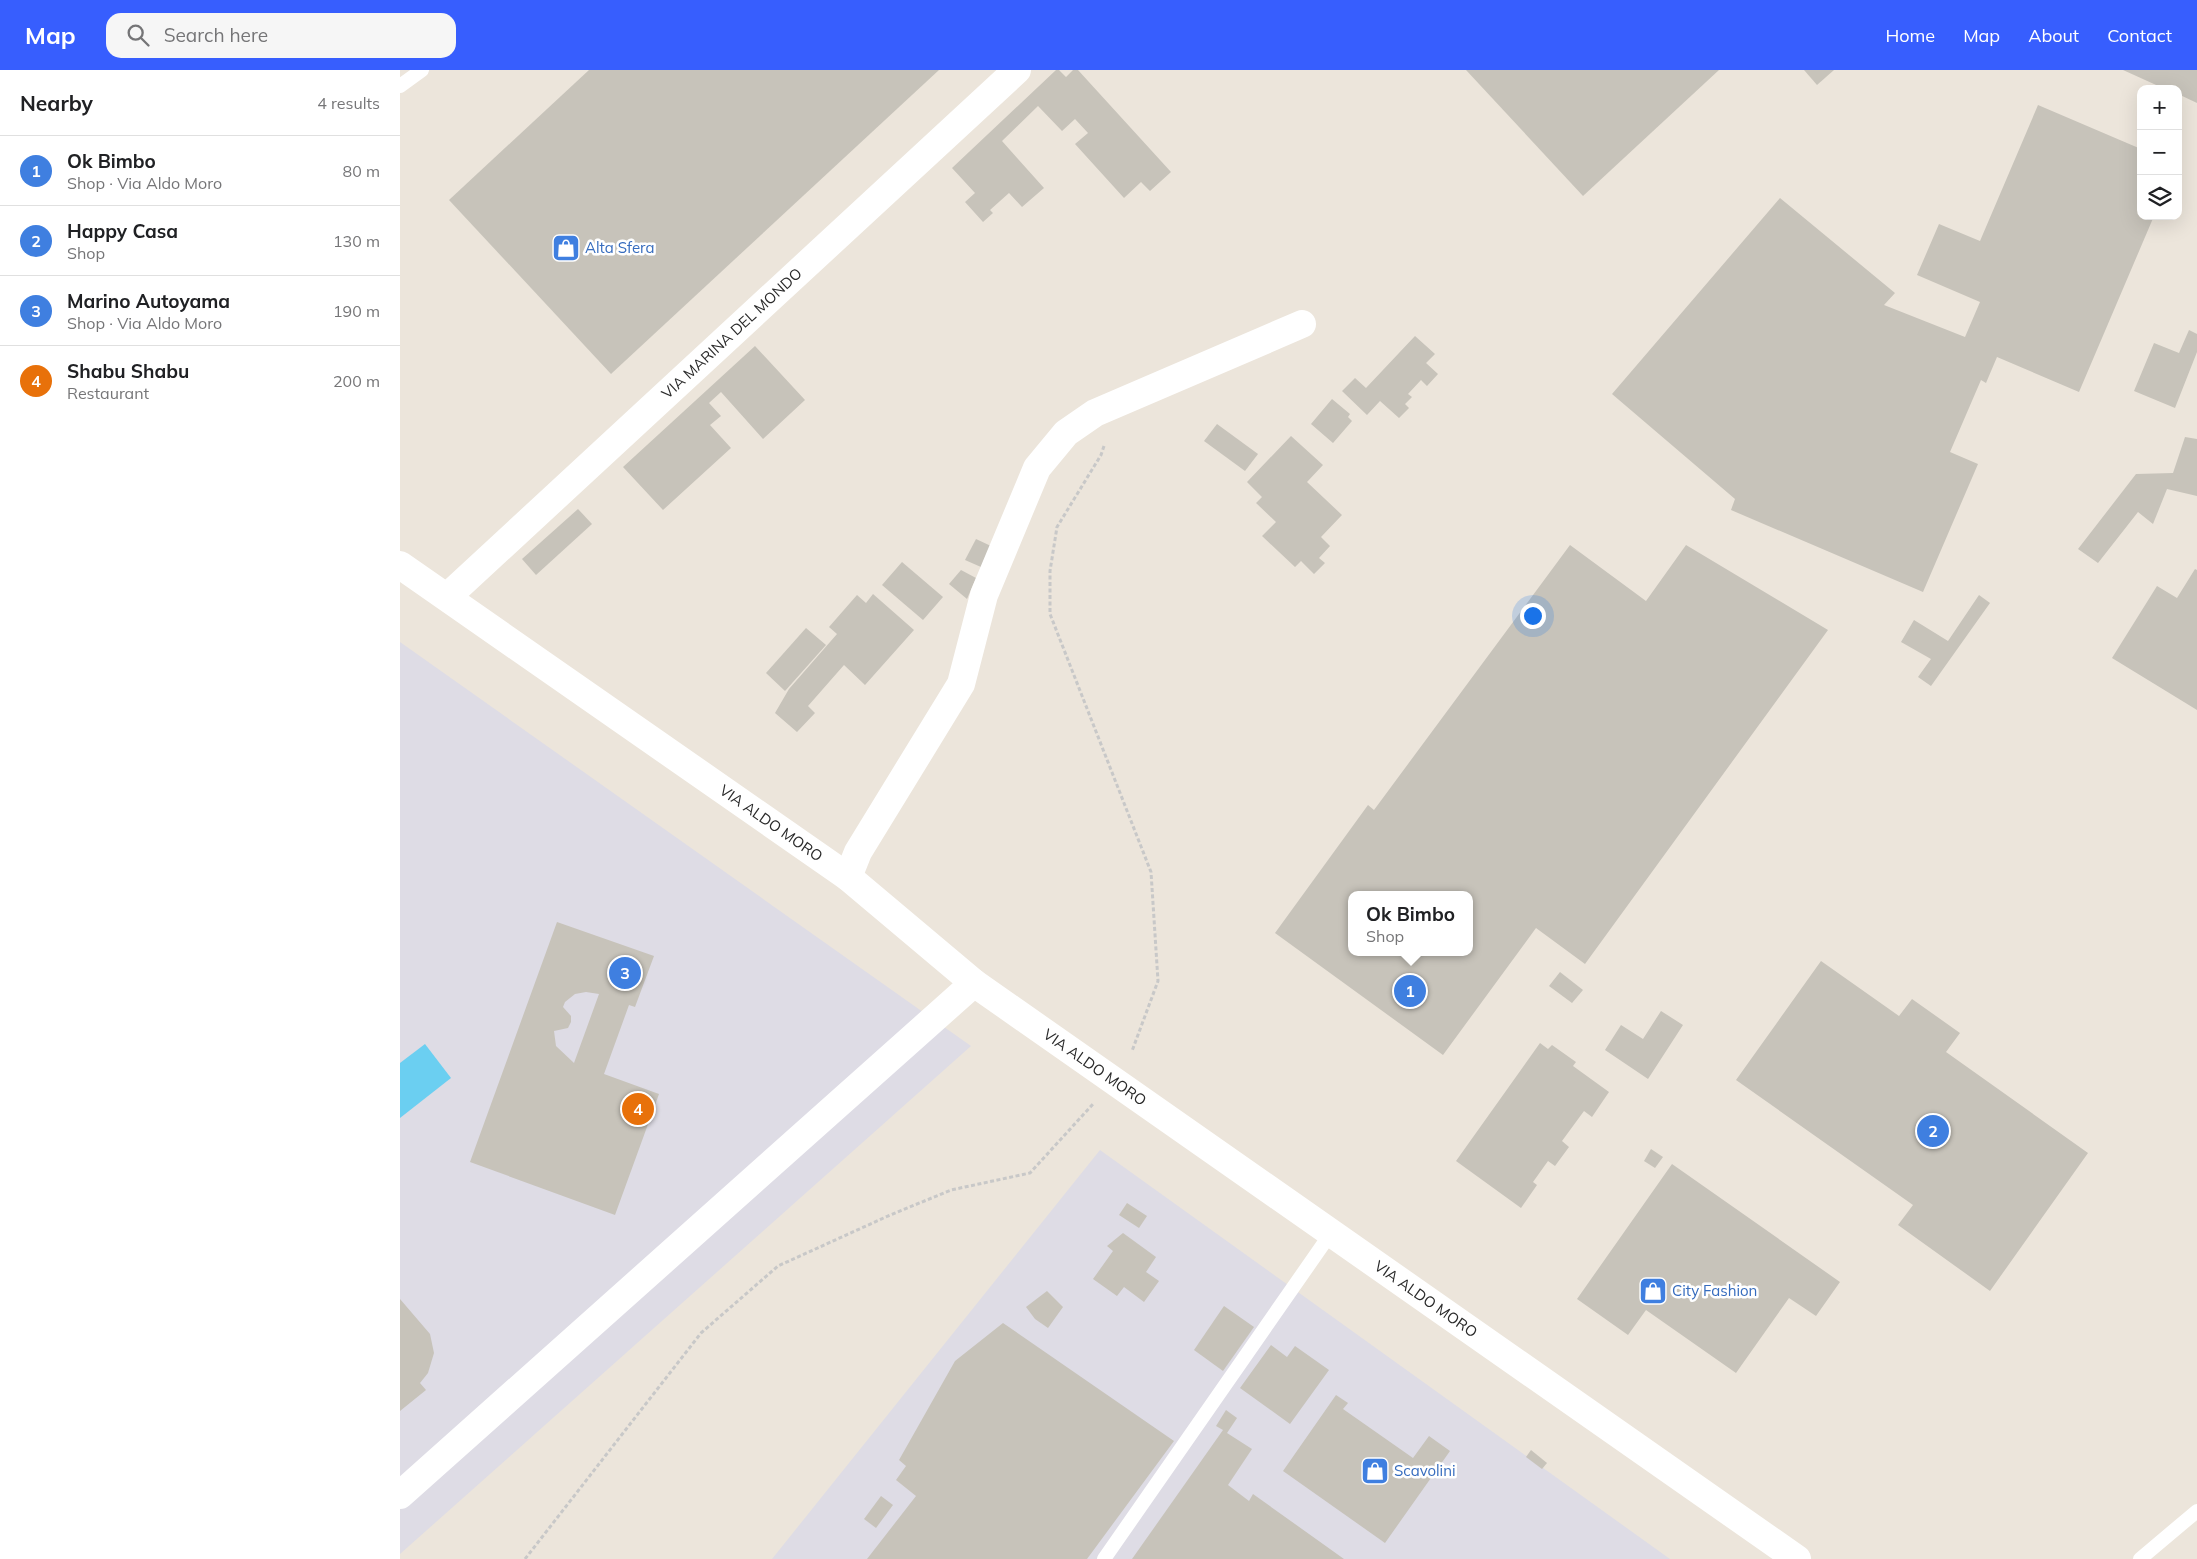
<!DOCTYPE html>
<html lang="en">
<head>
<meta charset="utf-8">
<style>
  body { margin:0; font-family:Mulish,sans-serif; background:#f6f6f6; color:#202124 }
  .controls { position:absolute; right:15px; top:15px; display:grid; overflow:hidden; border-radius:10px; box-shadow:0 5px 20px #0002 }
  .controls button { width:45px; height:45px; display:grid; place-items:center; padding:0; border:0; border-bottom:1px solid #e0e0e0; background:#fff; color:#202124; font:25px sans-serif }
  .you { position:absolute; left:1132px; top:545px; width:18px; height:18px; margin:-12px; border:4px solid #fff; border-radius:50%; background:#1a73e8; box-shadow:0 0 0 8px #1a73e833 }
  .badge { display:grid; place-items:center; width:32px; height:32px; border-radius:50%; background:#375efe; color:#fff; font-size:16px; font-weight:700 }
  .pin { position:absolute; translate:-50% -50%; border:2px solid #fff; box-shadow:0 1px 5px #0006 }
  .popup { position:absolute; left:948px; top:821px; width:125px; height:65px; box-sizing:border-box; display:grid; place-content:center; border-radius:10px; background:#fff; filter:drop-shadow(0 1px 4px #0005); font-size:16px; white-space:nowrap; color:#757577 }
  .popup b { font-size:19px; color:#202124 }
  .popup::after { content:''; position:absolute; left:50%; top:100%; margin-left:-10px; border:10px solid transparent; border-top-color:#fff }
  .list { margin:0; padding:0; list-style:none }
  h2 { display:flex; justify-content:space-between; align-items:center; height:65px; margin:0; padding:0 20px; font-size:21px }
  h2 small { font-size:16px; font-weight:400; color:#757577 }
  .list li { display:grid; grid-template-columns:32px 1fr auto; gap:15px; align-items:center; box-sizing:border-box; height:70px; padding:0 20px; border-top:1px solid #e0e0e0 }
  .list b { display:block; font-size:19px; white-space:nowrap }
  .list p { margin:0; font-size:16px; white-space:nowrap; color:#757577 }
  .list em { font-size:16px; font-style:normal; color:#757577 }
  .icon { flex:none; width:28px; height:28px; fill:none; stroke:currentColor; stroke-width:2; stroke-linecap:round; stroke-linejoin:round }
  .map { position:relative; flex:none; width:1797px; height:1489px; overflow:hidden }
  header { display:flex; align-items:center; gap:30px; box-sizing:border-box; height:70px; padding:0 25px; background:#375efe; color:#fff }
  header strong { font-size:24px }
  nav { display:flex; gap:28px; margin-inline-start:auto; font-size:18px }
  .search { width:350px; height:45px; background:#f6f6f6; display:flex; align-items:center; gap:12px; box-sizing:border-box; padding:0 18px; border-radius:15px; color:#757577; font-size:19px }
  main { display:flex }
  aside { flex:1; background:#fff }
  .map>svg:first-child { display:block }
  .industrial { fill:#dedce5 }
  .water { fill:#6bcff1 }
  .building { fill:#c7c3ba; fill-rule:evenodd }
  .lines { fill:none; stroke-linecap:round; stroke-linejoin:round }
  .path { stroke:#c8c8c8; stroke-width:3; stroke-dasharray:4 2.5; stroke-linecap:butt }
  .lane { stroke:#fff; stroke-width:14 }
  .street { stroke:#fff; stroke-width:28 }
  .secondary { stroke:#fff; stroke-width:28 }
  .labels { text-anchor:middle; stroke-width:5; stroke-linejoin:round; paint-order:stroke }
  .shop-label { font-size:15px; fill:#366cbe; stroke:#fff; text-anchor:start }
  .street-label { font-size:15px; fill:#2a2a2a; stroke:#fff }
</style>
</head>
<body>
<header>
<strong>Map</strong>
<div class="search"><svg class="icon" aria-label="search" viewBox="0 0 24 24"><circle cx="10" cy="10" r="6"/><path d="M15 15l6 6"/></svg>Search here</div>
<nav><a>Home</a><a>Map</a><a>About</a><a>Contact</a></nav>
</header>
<main>
<aside>
<h2>Nearby<small>4 results</small></h2>
<ul class="list">
<li><span class="badge" style="background:#3f7fe0">1</span><div><b>Ok Bimbo</b><p>Shop · Via Aldo Moro</p></div><em>80 m</em></li>
<li><span class="badge" style="background:#3f7fe0">2</span><div><b>Happy Casa</b><p>Shop</p></div><em>130 m</em></li>
<li><span class="badge" style="background:#3f7fe0">3</span><div><b>Marino Autoyama</b><p>Shop · Via Aldo Moro</p></div><em>190 m</em></li>
<li><span class="badge" style="background:#e8710a">4</span><div><b>Shabu Shabu</b><p>Restaurant</p></div><em>200 m</em></li>
</ul>
</aside>
<div class="map">
<svg width="1797" height="1489" viewBox="0 0 1797 1489">
  <rect width="100%" height="100%" fill="#ece5db"/>
  <g class="industrial">
    <path d="M0 572 571 976 0 1484Z"/>
    <path d="M700 1080 1270 1489H372Z"/>
  </g>
  <path class="water" d="M25 974 51 1008 0 1048V993Z"/>
  <g class="building">
    <path d="M189 0H539L211 304 49 130Z"/>
    <path d="M656 0H659L666 7 673 0H678L771 102 750 121 741 112 724 128 675 74 688 63 675 49 662 61 638 36 602 71 644 118 622 137 609 123 590 140 593 143 583 152 565 132 575 123 552 98Z"/>
    <path d="M1066 0H1319L1183 126Z"/>
    <path d="M1404 0H1434L1417 15Z"/>
    <path d="M1723 0H1797V33L1778 24V19H1765Z"/>
    <path d="M1638 35 1741 79V146H1754L1679 322 1597 287 1586 313 1581 310 1550 382 1578 394 1523 522 1331 440 1335 429 1212 324 1380 128 1495 223 1484 235 1565 267 1580 232 1517 205 1539 154 1580 171Z"/>
    <path d="M1789 260 1797 264V282L1775 338 1734 321 1754 273 1779 283Z"/>
    <path d="M1015 266 1035 284 1026 293 1038 304 1027 316 1021 310 1008 324 1012 327 1005 334 1009 338 999 348 980 331 967 345 942 321 955 308 966 318Z"/>
    <path d="M355 276 405 330 363 369 321 322 309 333 321 346 310 355 331 378 263 440 223 397Z"/>
    <path d="M932 329 950 344 948 347 952 351 933 373 911 354Z"/>
    <path d="M817 354 858 384 845 401 804 371Z"/>
    <path d="M891 366 923 395 907 412 942 445 921 467 930 476 919 488 925 493 914 504 901 491 895 497 862 466 876 452 856 433 862 427 847 412Z"/>
    <path d="M1785 367 1797 369V426L1767 419 1753 454 1738 442 1698 493 1678 479 1736 404 1773 403Z"/>
    <path d="M178 439 192 454 136 505 122 489Z"/>
    <path d="M576 469 591 476 581 497 565 490Z"/>
    <path d="M1170 475 1246 531 1286 475 1428 560 1185 894 1136 858 1043 985 875 863 968 735 974 740ZM951 825H1069V882H951Z"/>
    <path d="M502 492 543 527 523 550 482 515Z"/>
    <path d="M1795 499 1797 500V640L1712 588 1757 516 1777 528Z"/>
    <path d="M561 500 576 508 567 529 549 514Z"/>
    <path d="M473 524 514 560 465 615 444 595 408 636 415 643 397 662 375 643 389 619 437 564 429 557 457 525 466 533Z"/>
    <path d="M1579 525 1590 533 1531 616 1518 607 1531 589 1501 572 1514 550 1548 571Z"/>
    <path d="M406 558 426 575 385 621 366 603Z"/>
    <path d="M157 852 254 886 235 937 229 935 204 1004 259 1024 215 1145 70 1092ZM186 922 199 924 174 993 156 976 154 961 168 958 171 952V946L163 937 165 932 175 924Z"/>
    <path d="M1421 891 1499 946 1512 929 1560 963 1546 982 1688 1083 1590 1221 1498 1155 1513 1135 1336 1010Z"/>
    <path d="M1160 902 1183 920 1172 933 1149 916Z"/>
    <path d="M1261 941 1283 955 1248 1009 1205 980 1221 955 1243 969Z"/>
    <path d="M1140 973 1148 979 1152 975 1176 992 1173 996 1209 1022 1192 1047 1184 1041 1162 1071 1169 1077 1155 1096 1148 1091 1133 1112 1137 1115 1121 1138 1056 1091Z"/>
    <path d="M1251 1079 1263 1087 1255 1098 1244 1091Z"/>
    <path d="M1272 1094 1440 1212 1416 1246 1389 1228 1336 1303 1246 1240 1228 1265 1177 1229Z"/>
    <path d="M727 1133 747 1146 739 1158 719 1145Z"/>
    <path d="M723 1163 756 1187 746 1202 759 1211 744 1232 724 1217 717 1226 693 1209 713 1181 707 1176Z"/>
    <path d="M647 1221 663 1237 648 1258 635 1249 626 1237Z"/>
    <path d="M0 1229 30 1264 34 1283 28 1303 20 1313 26 1320 0 1341Z"/>
    <path d="M824 1236 854 1257 823 1301 794 1280Z"/>
    <path d="M603 1253 774 1371 687 1489H467L516 1426 496 1410 506 1396 499 1390 555 1291Z"/>
    <path d="M871 1275 887 1287 895 1276 929 1300 890 1354 840 1318Z"/>
    <path d="M936 1325 948 1333 943 1339 1013 1388 1029 1366 1050 1381 985 1473 883 1401Z"/>
    <path d="M826 1340 837 1348 827 1363 852 1379 828 1415 849 1431 853 1424 944 1489H732L823 1360 816 1356Z"/>
    <path d="M1131 1380 1147 1393 1142 1399 1126 1387Z"/>
    <path d="M481 1426 493 1435 476 1458 464 1449Z"/>
  </g>
  <g class="lines">
    <g class="path">
      <path d="M704 376 701 385 657 457 650 501V544L751 802 758 911 732 981"/>
      <path d="M125 1489 301 1263 378 1196 488 1146 551 1120 630 1103 693 1034"/>
    </g>
    <g class="lane">
      <path d="M0 16 22 0"/>
      <path d="M704 1489 931 1163"/>
      <path d="M1740 1489 1797 1441"/>
    </g>
    <g class="street">
      <path d="M448 807 458 782 561 614 584 525 637 398 666 363 695 343 902 254"/>
      <path d="M0 1425 574 913"/>
    </g>
    <g class="secondary">
      <path id="s1" d="M0 495 448 807 574 913 1397 1489"/>
      <path id="s2" d="M47 527 617 0"/>
    </g>
  </g>
  <defs>
    <g id="shop-square" transform="scale(1.4375)"><rect x="-9" y="-9" width="18" height="18" rx="4" fill="#3f7fe0" stroke="#fff"/><path d="M-5-2.5h2.3a2.7 3.5 0 0 1 5.4 0H5L5.5 6h-11ZM-1.5-2.5h3a1.5 2.3 0 0 0-3 0Z" fill="#fff"/></g>
  </defs>
  <g fill-rule="evenodd">
    <use href="#shop-square" x="166" y="178"/>
    <use href="#shop-square" x="1253" y="1221"/>
    <use href="#shop-square" x="975" y="1401"/>
  </g>
  <g class="labels">
    <g class="shop-label">
      <text x="185" y="183">Alta Sfera</text>
      <text x="1272" y="1226">City Fashion</text>
      <text x="994" y="1406">Scavolini</text>
    </g>
    <g class="street-label">
      <text dy="5" stroke="none"><textPath href="#s2" startOffset="388">VIA MARINA DEL MONDO</textPath></text>
      <text dy="5" stroke="none"><textPath href="#s1" startOffset="452">VIA ALDO MORO</textPath></text>
      <text dy="5" stroke="none"><textPath href="#s1" startOffset="858">VIA ALDO MORO</textPath></text>
      <text dy="5" stroke="none"><textPath href="#s1" startOffset="1262">VIA ALDO MORO</textPath></text>
    </g>
  </g>
</svg>
<div class="controls">
<button>+</button>
<button>−</button>
<button><svg class="icon" aria-label="layers" viewBox="0 0 24 24"><path d="M12 4l9 5-9 5-9-5zM3 14l9 5 9-5"/></svg></button>
</div>
<div class="you"></div>
<div class="pin badge" style="left:1010px;top:921px;background:#3f7fe0">1</div>
<div class="popup"><b>Ok Bimbo</b>Shop</div>
<div class="pin badge" style="left:1533px;top:1061px;background:#3f7fe0">2</div>
<div class="pin badge" style="left:225px;top:903px;background:#3f7fe0">3</div>
<div class="pin badge" style="left:238px;top:1039px;background:#e8710a">4</div>
</div>
</main>
</body>
</html>
